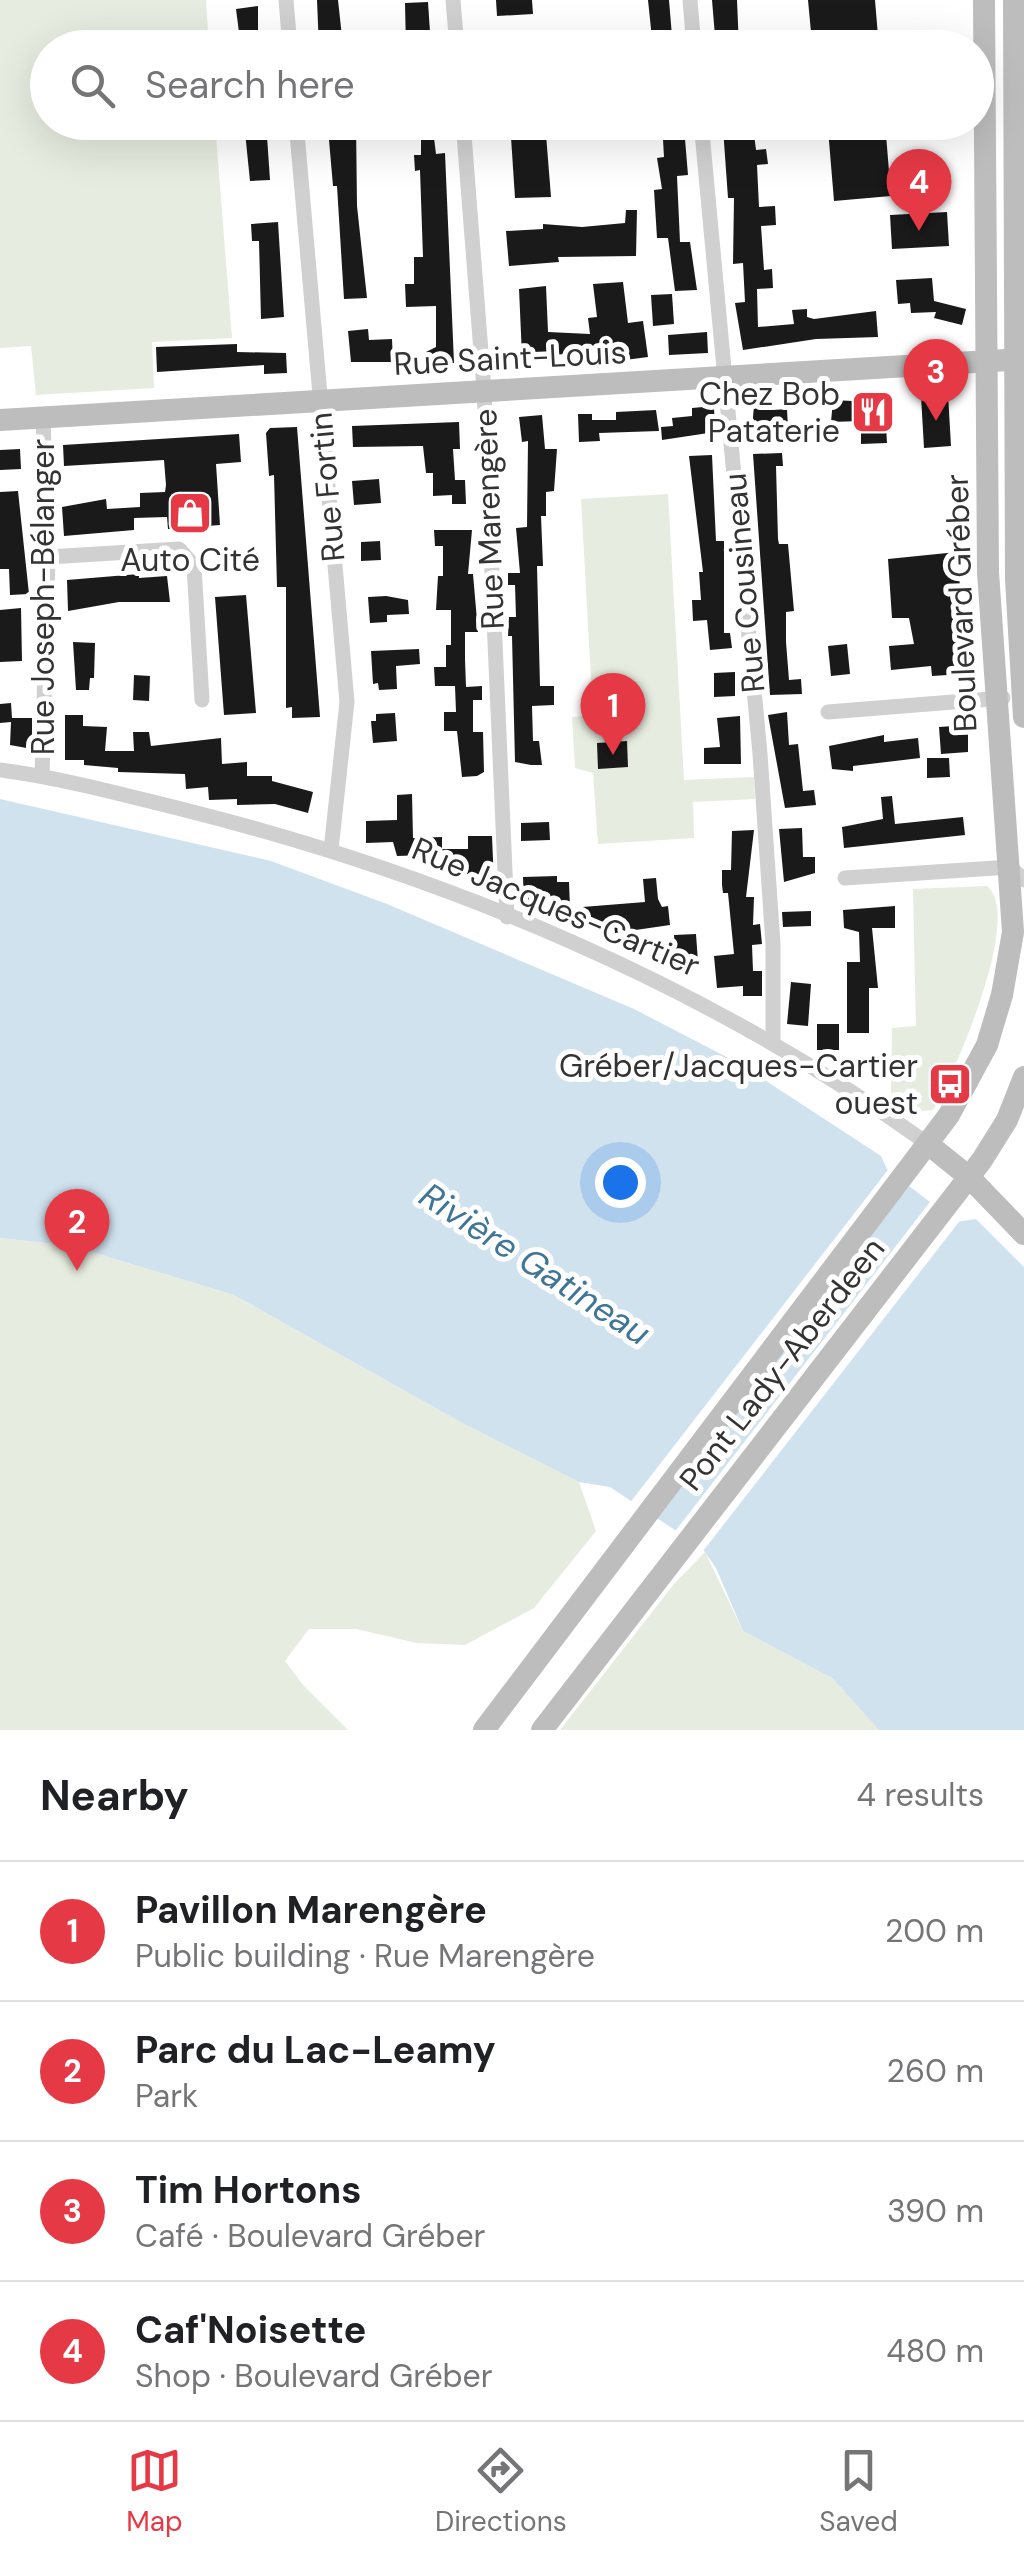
<!DOCTYPE html>
<html lang="en">
<head>
<meta charset="utf-8">
<style>
  body { margin:0; font-family:"DM Sans",sans-serif; background:#f2f2f2; color:#202124 }
  .you { position:absolute; left:620px; top:1182px; width:35px; height:35px; margin:-25px; border:8px solid #fff; border-radius:50%; background:#1a73e8; box-shadow:0 0 0 15px #1a73e833 }
  .badge { display:grid; place-items:center; width:65px; height:65px; border-radius:50%; background:#e63946; color:#fff; font-size:32px; font-weight:700 }
  .pin { position:absolute; translate:-50% -82px; filter:drop-shadow(0 2px 5px #0008) }
  .pin::after { content:''; position:absolute; top:52px; width:35px; height:30px; background:inherit; clip-path:polygon(0 0,100% 0,50% 100%) }
  .list { margin:0; padding:0; list-style:none }
  h2 { display:flex; justify-content:space-between; align-items:center; height:130px; margin:0; padding:0 40px; font-size:42px }
  h2 small { font-size:32px; font-weight:400; color:#757577 }
  .list li { display:grid; grid-template-columns:65px 1fr auto; gap:30px; align-items:center; box-sizing:border-box; height:140px; padding:0 40px; border-top:2px solid #e0e0e0 }
  .list b { display:block; font-size:38px; white-space:nowrap }
  .list p { margin:0; font-size:32px; white-space:nowrap; color:#757577 }
  .list em { font-size:32px; font-style:normal; color:#757577 }
  .icon { flex:none; width:55px; height:55px; fill:none; stroke:currentColor; stroke-width:2; stroke-linecap:round; stroke-linejoin:round }
  .map { position:relative; flex:none; width:1024px; height:1730px; overflow:hidden }
  .search { position:absolute; background:#fff; box-shadow:0 10px 40px #0002; left:30px; right:30px; top:30px; height:110px; display:flex; align-items:center; gap:25px; box-sizing:border-box; padding:0 35px; border-radius:55px; color:#757577; font-size:38px }
  .sheet { height:690px; background:#fff }
  nav { display:flex; justify-content:space-around; align-items:center; box-sizing:border-box; height:140px; border-top:2px solid #e0e0e0; background:#fff; font-size:28px; color:#757577 }
  nav a { display:grid; justify-items:center; gap:5px }
  nav .on { color:#e63946 }
  .map>svg:first-child { display:block }
  .green { fill:#e6ecdf }
  .water { fill:#cfe2ee }
  .pier { fill:#fff }
  .building { fill:#1a1a1a }
  .lines { fill:none; stroke-linecap:round; stroke-linejoin:round }
  .street { stroke:#d0d0d0; stroke-width:15 }
  .secondary { stroke:#bdbdbd; stroke-width:22 }
  .labels { text-anchor:middle; stroke-width:10; stroke-linejoin:round; paint-order:stroke }
  .street-label { font-size:32px; fill:#333; stroke:#fff }
  .poi-label { font-size:32px; fill:#333; stroke:#fff; text-anchor:end }
  .water-label { font-size:35px; font-style:italic; fill:#3f7597; stroke:#fff }
</style>
</head>
<body>
<div class="map">
<svg width="1024" height="1730" viewBox="0 0 1024 1730">
  <rect width="100%" height="100%" fill="#fff"/>
  <g class="green">
    <path d="M0 0H206L209 47 48 48V122L215 123 232 338 152 342 154 388 36 395 31 346 0 348Z"/>
    <path d="M668 494 684 780 754 777 755 799 693 802 694 838 598 844 593 773 575 768 572 717 593 715 581 499Z"/>
    <path d="M987 886C1024 916 954 1075 933 1110L911 1112 891 1099 892 1028 916 1026 913 889Z"/>
    <path d="M0 1238 72 1246 234 1295 464 1424 579 1482 596 1531 534 1608 465 1645 417 1643 356 1629H309L285 1661 303 1685 348 1730H0Z"/>
    <path d="M705 1552 743 1631 832 1678 879 1730H560L674 1584Z"/>
  </g>
  <path class="water" d="M0 799 271 861 387 904 634 1009 740 1064 881 1156 887 1169 956 1222 976 1219 1024 1267V1730H879L832 1678 743 1631 716 1568 702 1548 610 1487 579 1482 464 1424 234 1295 72 1246 0 1238Z"/>
  <g class="pier">
    <path d="M891 1166 912 1182 654 1521 629 1504Z"/>
    <path d="M933 1198 962 1218 700 1555 673 1534Z"/>
  </g>
  <g class="building">
    <path d="M317 0H338L343 46 319 48Z"/>
    <path d="M496 0H532L533 14 497 16Z"/>
    <path d="M648 0H669L673 48H653Z"/>
    <path d="M712 0H737L739 48H716Z"/>
    <path d="M808 0H875L879 48H781L780 34 811 32Z"/>
    <path d="M428 2 431 47 406 48 405 3Z"/>
    <path d="M258 6V48H241L236 9Z"/>
    <path d="M546 35 547 48H517L516 37Z"/>
    <path d="M244 122H266L270 180 250 181Z"/>
    <path d="M335 122H356L357 206 367 298 344 299 337 186H333L329 140 321 131 335 130Z"/>
    <path d="M421 122H432L436 154 445 153 454 363 426 364V352L436 347V306L406 307 405 284H414V257H423L420 170 415 171 414 155H421Z"/>
    <path d="M510 122H545L551 197 515 198Z"/>
    <path d="M662 122H681L684 127 688 175 677 176 680 242H690L697 290 675 291 668 238H657L654 190 662 189 657 158 664 157Z"/>
    <path d="M847 122H885L891 196 834 201 828 129 847 127Z"/>
    <path d="M753 126 756 150 766 149 768 164 757 165 759 207 775 206 776 225 761 226 764 270 772 269 773 288 757 289 758 327 794 324 792 310 807 309V317L814 319 876 311 878 337 816 339 743 350 735 303 745 302 743 263 733 264 734 198H728L723 128Z"/>
    <path d="M626 210H637L636 256 558 257 559 262 509 266 506 231 543 229V224L582 227 625 223Z"/>
    <path d="M947 212 949 246 892 249 890 215Z"/>
    <path d="M278 222 284 317 261 319 259 241H252L251 224Z"/>
    <path d="M932 278 934 301 966 309 962 325 934 318 936 312 911 313 910 303 898 304 896 280Z"/>
    <path d="M623 282 628 323 643 321 648 357 625 360V355L592 353 522 356 519 289 546 286 548 332 590 334 588 318 597 317 593 284Z"/>
    <path d="M672 294 674 324 653 326 651 295Z"/>
    <path d="M368 329 369 340 392 339 393 362H351L348 331Z"/>
    <path d="M707 332 708 353 669 355 668 335Z"/>
    <path d="M237 344V352L286 353 287 373 264 374V365L157 372 156 347Z"/>
    <path d="M948 394 951 446 924 448 921 396Z"/>
    <path d="M872 395H884L887 443 861 444V421L831 422 833 400 872 402Z"/>
    <path d="M773 404V410L787 409 788 428 752 430 754 405Z"/>
    <path d="M703 407H714L715 432 662 440 661 427 673 426 672 418 692 416V408Z"/>
    <path d="M656 410 659 431 599 433 600 441 579 442 578 414H592V420H616V412Z"/>
    <path d="M542 415 545 449H557L554 491 546 492V516H541L543 566H537L540 686H554V705L532 706 533 741H539L542 765H531L515 762 512 636H508L509 617H516L515 585H508V573H520L516 528 527 527 528 441 522 442 519 417Z"/>
    <path d="M459 422 460 449H453L455 480H465L466 504H452V495L433 496V473H426L423 446 353 447 352 426Z"/>
    <path d="M824 422 825 440 800 442 798 423Z"/>
    <path d="M297 427 320 717 292 718V707L286 708V587H277L274 475 269 476 266 433 270 428Z"/>
    <path d="M239 434 241 462 216 464 220 525 168 529 167 517 134 518V530L64 536 62 507 106 499 107 509 140 507V493L165 492 166 485 164 460 64 466 63 445Z"/>
    <path d="M20 449 21 469 0 470V450Z"/>
    <path d="M782 453 783 466H776L778 539 779 544H788L794 611 786 612V642L789 680 801 679 802 694 770 695 753 454Z"/>
    <path d="M712 455 716 541H724V633H730L732 648 710 650 707 620 693 621 692 600H701L699 572H703L689 456Z"/>
    <path d="M379 479 381 503 354 505 352 481Z"/>
    <path d="M18 491 29 594 10 595 9 569H0V492Z"/>
    <path d="M434 530H472L468 574H473L478 632H465V659L466 687 482 686V700H473V732H483L484 772 477 776 462 777 457 731H444V712H456L455 686H435L434 667H446V645H451V610H436L438 576H443V546H435Z"/>
    <path d="M380 541 381 560 361 561V542Z"/>
    <path d="M957 552 965 644H960L963 674 932 676 931 666 891 670 889 646 914 644 909 618H892L888 559Z"/>
    <path d="M139 574V578L167 576 170 602H119L68 611 67 580Z"/>
    <path d="M246 595 256 713 224 715 215 597Z"/>
    <path d="M386 596 408 600 409 614 387 615V622L370 623 368 597Z"/>
    <path d="M21 608 22 661 0 662V610Z"/>
    <path d="M73 642 95 643 94 678H90L89 690H76Z"/>
    <path d="M847 644 850 674 831 676 828 646Z"/>
    <path d="M419 649 420 664 396 666 397 689 379 690 378 683 373 684 371 651Z"/>
    <path d="M735 672V696L714 697V673Z"/>
    <path d="M134 675 150 676 149 701 133 700Z"/>
    <path d="M11 703 12 718H32V749L10 745 11 722 0 723V704Z"/>
    <path d="M787 712 789 745 798 744 803 791 814 790 816 805 785 808 768 715Z"/>
    <path d="M395 713 397 741 373 743 371 721H376V714Z"/>
    <path d="M65 715H83V726L107 727 105 751H134L133 732H149L151 746 221 738 222 764 247 762V776H272V781L313 792 308 813 275 804 237 805V799L209 800 208 787 186 789 185 774 118 772V768L84 765V760H65Z"/>
    <path d="M740 716 741 764H704V748L720 747 717 718Z"/>
    <path d="M968 725V752L941 754 939 727Z"/>
    <path d="M884 735V742L918 738 920 758 853 766V771L832 769 829 746Z"/>
    <path d="M627 741 628 767 598 769 597 743Z"/>
    <path d="M927 758H949L950 777 927 778Z"/>
    <path d="M412 794 413 838 442 837V849H468V836H492L494 883 476 884V874H447V866L428 867 427 855 397 856 393 842 366 843V821L397 820V795Z"/>
    <path d="M892 796 895 824 963 817 965 835 844 848 842 827 883 819 881 797Z"/>
    <path d="M549 822 550 840 521 841V823Z"/>
    <path d="M802 828 803 857H815V873L784 882 779 829Z"/>
    <path d="M754 830 746 897H754L753 925 760 924 762 944 752 945 753 971H762V996H743V986L717 988 714 956 734 954 728 893H723L722 885V870H731L732 831Z"/>
    <path d="M557 876V882H569L570 908 645 902 643 879 656 878 658 899 662 907 668 906 670 925 615 933 614 923 585 925 584 920 555 921V909H524L523 877Z"/>
    <path d="M895 906V928H872L878 988H869V1033H847V962H860L859 932 844 928 843 910Z"/>
    <path d="M811 911V926L783 927 782 912Z"/>
    <path d="M696 934 698 962 676 964 674 935Z"/>
    <path d="M791 982 811 984 808 1026 787 1024Z"/>
    <rect x="817" y="1024" width="22" height="26"/>
  </g>
  <g class="lines">
    <g class="street">
      <path d="M286 0 290 48"/>
      <path d="M453 0 457 48"/>
      <path d="M690 0 694 48"/>
      <path d="M296 122 347 702 331 850"/>
      <path d="M463 122 484 390 507 917"/>
      <path d="M701 122 760 754 773 944V1044"/>
      <path d="M48 557 179 549 194 566 202 700"/>
      <path d="M828 712 1003 698"/>
      <path d="M0 770C62 778 124 795 185 810 448 876 707 985 928 1144"/>
      <path d="M42 776 48 557 43 418"/>
      <path d="M845 878 1010 867 1024 880"/>
    </g>
    <g class="secondary">
      <path d="M1014 0 1016 579 1024 717"/>
      <path d="M0 420 1024 359"/>
      <path d="M928 1144 969 1177 1024 1234"/>
      <path d="M484 1730 949 1115 987 1045 1002 995 1013 932 988 572 984 0"/>
      <path d="M542 1730 982 1160 1007 1120 1024 1077"/>
    </g>
  </g>
  <defs>
    <g id="restaurant-square" transform="scale(2.25)"><rect x="-9" y="-9" width="18" height="18" rx="4" fill="#e63946" stroke="#fff"/><path d="M-5-6h1v4h1v-4h1v4h1v-4h1v5L-1.5 .5V6h-2V.5L-5-1ZM5-6V6H3V1.5H1.5Q1.5-4 5-6Z" fill="#fff"/></g>
    <g id="shop-square" transform="scale(2.25)"><rect x="-9" y="-9" width="18" height="18" rx="4" fill="#e63946" stroke="#fff"/><path d="M-5-2.5h2.3a2.7 3.5 0 0 1 5.4 0H5L5.5 6h-11ZM-1.5-2.5h3a1.5 2.3 0 0 0-3 0Z" fill="#fff"/></g>
    <g id="bus-square" transform="scale(2.25)"><rect x="-9" y="-9" width="18" height="18" rx="4" fill="#e63946" stroke="#fff"/><path d="M-5-6H5V4H4V6H2V4H-2V6H-4V4H-5ZM-3.5-4V0h7V-4ZM-3.5 1.2v1.5H-2V1.2ZM2 1.2v1.5H3.5V1.2Z" fill="#fff"/></g>
  </defs>
  <g fill-rule="evenodd">
    <use href="#restaurant-square" x="873" y="412"/>
    <use href="#shop-square" x="190" y="513"/>
    <use href="#bus-square" x="950" y="1084"/>
  </g>
  <g class="labels">
    <g class="street-label">
      <text transform="translate(510 358) rotate(-3)" y="11">Rue Saint-Louis</text>
      <text transform="translate(327 487) rotate(-95)" y="11">Rue Fortin</text>
      <text transform="translate(489 519) rotate(-92)" y="11">Rue Marengère</text>
      <text transform="translate(744 583) rotate(-95)" y="11">Rue Cousineau</text>
      <text transform="translate(43 597) rotate(-90)" y="11">Rue Joseph-Bélanger</text>
      <text transform="translate(961 603) rotate(-92)" y="11">Boulevard Gréber</text>
      <text transform="translate(556 907) rotate(23)" y="11">Rue Jacques-Cartier</text>
      <text transform="translate(782 1364) rotate(-52)" y="11">Pont Lady-Aberdeen</text>
    </g>
    <g class="poi-label">
      <text x="840" y="405">Chez Bob<tspan x="840" dy="37">Pataterie</tspan></text>
      <text x="190" y="571" text-anchor="middle">Auto Cité</text>
      <text x="918" y="1077">Gréber/Jacques-Cartier<tspan x="918" dy="37">ouest</tspan></text>
    </g>
    <g class="water-label">
      <text transform="translate(535 1264) rotate(33)" y="12">Rivière Gatineau</text>
    </g>
  </g>
</svg>
<div class="you"></div>
<div class="pin badge" style="left:613px;top:755px">1</div>
<div class="pin badge" style="left:77px;top:1271px">2</div>
<div class="pin badge" style="left:936px;top:421px">3</div>
<div class="pin badge" style="left:919px;top:231px">4</div>
<div class="search"><svg class="icon" aria-label="search" viewBox="0 0 24 24"><circle cx="10" cy="10" r="6"/><path d="M15 15l6 6"/></svg>Search here</div>
</div>
<section class="sheet">
<h2>Nearby<small>4 results</small></h2>
<ul class="list">
<li><span class="badge">1</span><div><b>Pavillon Marengère</b><p>Public building · Rue Marengère</p></div><em>200 m</em></li>
<li><span class="badge">2</span><div><b>Parc du Lac-Leamy</b><p>Park</p></div><em>260 m</em></li>
<li><span class="badge">3</span><div><b>Tim Hortons</b><p>Café · Boulevard Gréber</p></div><em>390 m</em></li>
<li><span class="badge">4</span><div><b>Caf'Noisette</b><p>Shop · Boulevard Gréber</p></div><em>480 m</em></li>
</ul>
</section>
<nav>
<a class="on"><svg class="icon" aria-label="map" viewBox="0 0 24 24"><path d="M3 6l6-2 6 2 6-2v14l-6 2-6-2-6 2zM9 4v14M15 6v14"/></svg>Map</a>
<a><svg class="icon" aria-label="directions" viewBox="0 0 24 24"><path d="M12 3l9 9-9 9-9-9zM9 14v-3h6M13 9l2 2-2 2"/></svg>Directions</a>
<a><svg class="icon" aria-label="saved" viewBox="0 0 24 24"><path d="M7 4h10v16l-5-4-5 4z"/></svg>Saved</a>
</nav>
</body>
</html>
